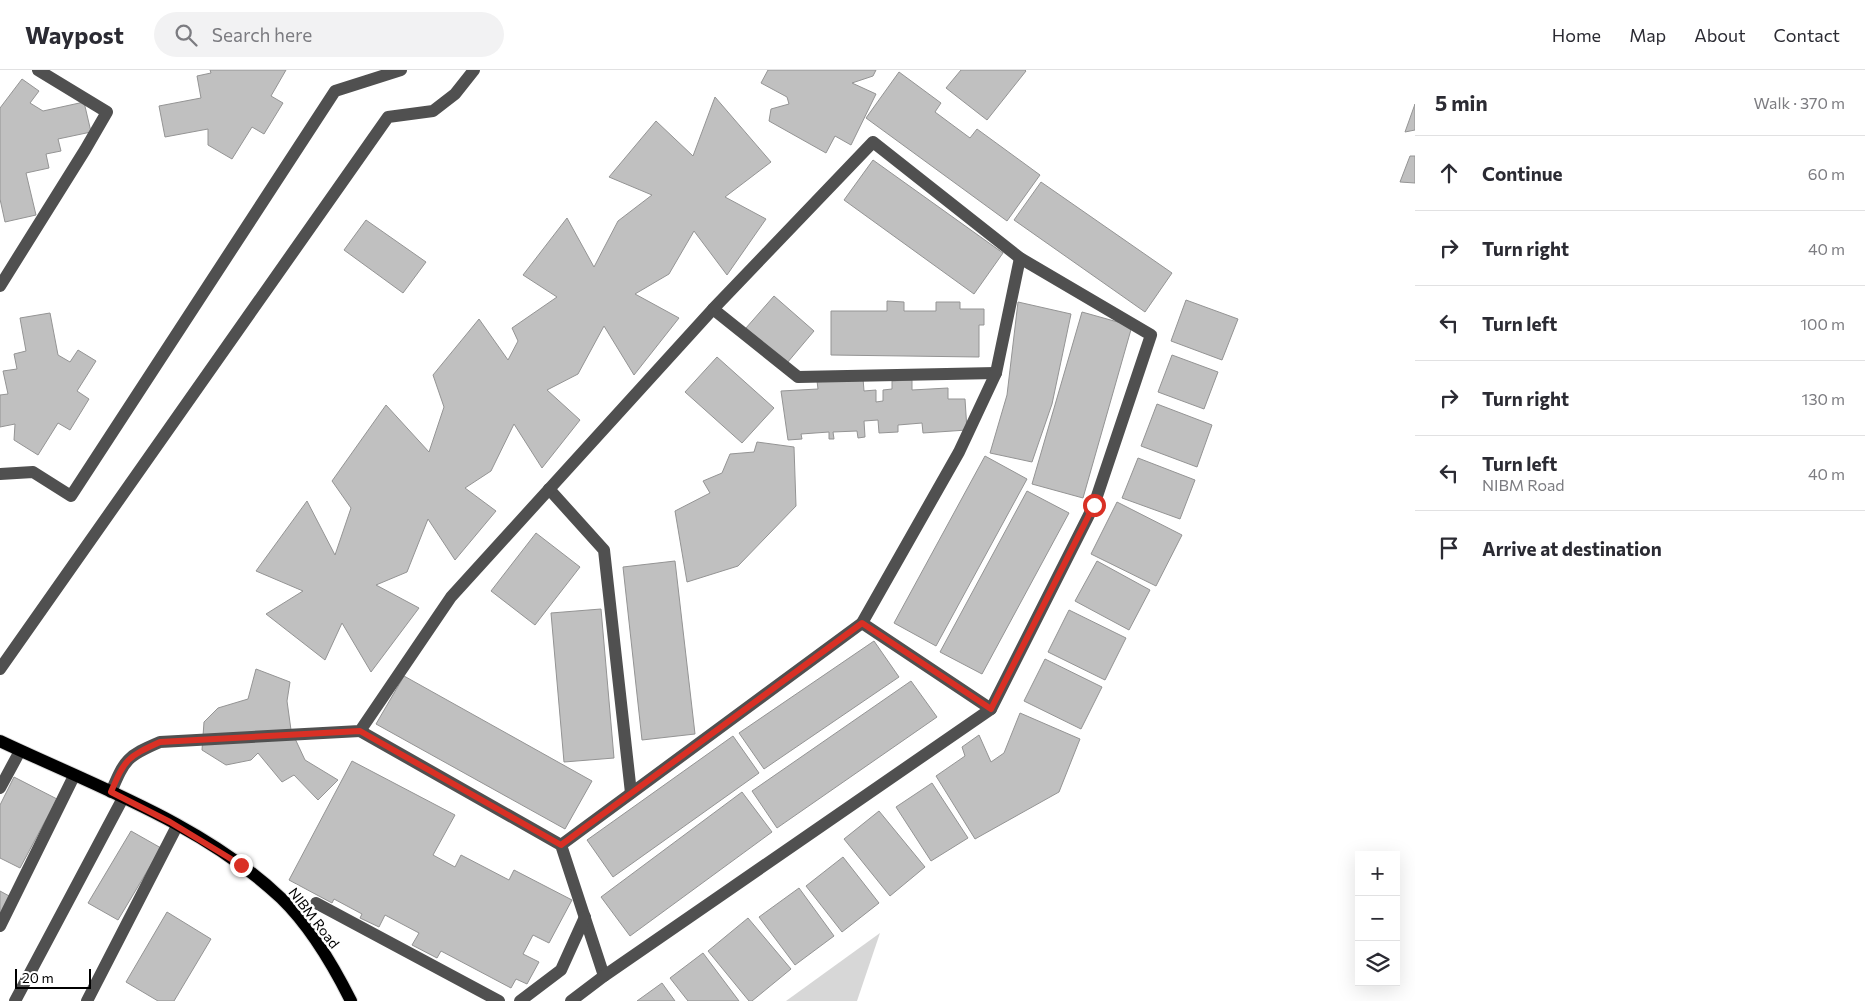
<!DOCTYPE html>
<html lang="en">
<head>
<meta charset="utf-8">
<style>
  body { margin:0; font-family:Commissioner,sans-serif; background:#f2f2f3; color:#2b2b33 }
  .controls { position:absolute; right:15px; bottom:15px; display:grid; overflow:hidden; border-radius:0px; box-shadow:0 5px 20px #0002 }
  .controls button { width:45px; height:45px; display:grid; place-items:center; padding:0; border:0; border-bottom:1px solid #e1e1e2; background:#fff; color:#2b2b33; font:25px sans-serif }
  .scale { position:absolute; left:15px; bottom:12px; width:76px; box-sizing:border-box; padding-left:5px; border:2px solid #000; border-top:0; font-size:14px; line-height:18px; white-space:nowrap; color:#000; -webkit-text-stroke:4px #fff; paint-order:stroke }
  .stop { position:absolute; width:15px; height:15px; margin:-11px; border:4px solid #d93025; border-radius:50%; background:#fff }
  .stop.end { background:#d93025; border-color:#fff; box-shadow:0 1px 5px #0008 }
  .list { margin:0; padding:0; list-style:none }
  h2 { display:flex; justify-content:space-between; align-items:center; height:65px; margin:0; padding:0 20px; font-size:21px }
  h2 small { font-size:16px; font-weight:400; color:#7c7c81 }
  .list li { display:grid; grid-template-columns:32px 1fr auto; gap:15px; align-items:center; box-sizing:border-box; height:75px; padding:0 20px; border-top:1px solid #e1e1e2 }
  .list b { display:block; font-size:19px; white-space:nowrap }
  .list p { margin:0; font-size:16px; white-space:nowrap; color:#7c7c81 }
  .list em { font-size:16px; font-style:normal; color:#7c7c81 }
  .icon { flex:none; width:28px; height:28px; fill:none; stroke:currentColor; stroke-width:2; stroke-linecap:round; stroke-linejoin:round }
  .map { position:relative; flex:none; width:1415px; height:931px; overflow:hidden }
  header { display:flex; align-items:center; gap:30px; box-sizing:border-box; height:70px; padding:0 25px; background:#fff; border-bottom:1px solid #e1e1e2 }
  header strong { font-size:24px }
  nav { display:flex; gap:28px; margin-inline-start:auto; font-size:18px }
  .search { width:350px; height:45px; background:#f2f2f3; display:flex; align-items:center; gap:12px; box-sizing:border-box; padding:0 18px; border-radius:28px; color:#7c7c81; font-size:19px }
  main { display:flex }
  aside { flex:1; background:#fff }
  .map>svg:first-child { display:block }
  .green { fill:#d7d7d7 }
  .building { fill:#c0c0c0; stroke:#949494 }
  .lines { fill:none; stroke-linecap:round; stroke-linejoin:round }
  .major-casing { stroke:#dbdbdb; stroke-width:14 }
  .minor { stroke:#505050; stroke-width:12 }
  .major { stroke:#000; stroke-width:12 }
  .route { stroke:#d93025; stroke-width:6 }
  .labels { text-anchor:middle; stroke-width:5; stroke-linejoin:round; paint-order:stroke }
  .street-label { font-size:14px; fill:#000; stroke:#fff }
</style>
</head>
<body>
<header>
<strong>Waypost</strong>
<div class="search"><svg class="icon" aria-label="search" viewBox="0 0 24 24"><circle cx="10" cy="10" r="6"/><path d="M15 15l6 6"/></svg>Search here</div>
<nav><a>Home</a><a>Map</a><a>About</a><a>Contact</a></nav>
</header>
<main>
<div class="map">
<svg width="1415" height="931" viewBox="0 0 1415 931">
  <rect width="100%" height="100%" fill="#fff"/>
  <path class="green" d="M880 863 857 931H786Z"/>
  <g class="building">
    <path d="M210 0H286L271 26 283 33 264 64 252 57 232 89 208 75V59L165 67 159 36 201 28 197 6 211 3Z"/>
    <path d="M768 0H876L873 6 852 13 876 24 851 75 835 66 826 83 769 51 771 39 789 34 787 27 761 13Z"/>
    <path d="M961 0H1025L1026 1 987 50 946 18Z"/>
    <path d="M899 2 941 33 935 42 970 68 977 59 1040 105 1007 151 866 48Z"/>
    <path d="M22 9 39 21 30 33 43 41 84 32 91 62 58 69 61 81 46 84 49 98 26 103 36 145 5 152 0 129V38Z"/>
    <path d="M715 27 771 92 725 127 766 149 727 205 694 161 669 204 635 224 679 248 634 305 604 256 578 304 547 320 580 350 542 398 514 354 491 401 465 418 496 441 455 490 428 449 407 502 376 515 419 538 371 602 342 553 325 590 266 544 303 521 256 501 307 431 335 485 351 438 332 411 386 335 429 382 444 337 433 305 479 249 508 290 518 271 512 258 557 227 523 205 567 148 594 197 618 151 652 125 609 107 656 51 693 86Z"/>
    <path d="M1415 34V60L1405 62Z"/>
    <path d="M1410 86H1415V113L1400 112Z"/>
    <path d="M873 90 1003 183 974 224 844 130Z"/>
    <path d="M1041 112 1172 203 1145 242 1014 150Z"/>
    <path d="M366 150 426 192 403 223 344 180Z"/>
    <path d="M774 226 814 261 787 293 746 258Z"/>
    <path d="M1186 230 1238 249 1222 290 1171 271Z"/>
    <path d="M887 231 904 232V241H936V232H960V239H984V255H979V287L831 285V241H887Z"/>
    <path d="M1018 232 1071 244 1052 334 1032 392 990 383 1007 325Z"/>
    <path d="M1082 242 1132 256 1083 428 1032 414Z"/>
    <path d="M50 243 58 285 70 292 78 280 96 291 77 321 89 329 70 360 58 353 38 385 14 370 15 354 0 357V325L8 324 3 301 17 299 14 284 26 281 20 248Z"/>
    <path d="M1172 285 1218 302 1204 339 1158 322Z"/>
    <path d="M717 287 774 338 742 373 685 322Z"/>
    <path d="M863 308 864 321 876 320V332L883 331V320L892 319V311L912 310V320L948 318V329H965L967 360 923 363 922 353 898 355V362L879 363 878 350 864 351 865 367 858 368 857 361 833 362 834 369H829V362L801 364 802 369 788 370 781 321 818 319 817 311Z"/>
    <path d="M1157 334 1212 355 1197 397 1141 376Z"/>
    <path d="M757 372 794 377 796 436 738 496 687 512 675 441 710 423 703 411 722 403 730 384 754 382Z"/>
    <path d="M985 386 1027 409 936 576 894 553Z"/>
    <path d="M1138 388 1195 410 1180 449 1122 428Z"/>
    <path d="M1027 421 1069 443 982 604 940 582Z"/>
    <path d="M1117 432 1182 465 1156 516 1091 484Z"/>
    <path d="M536 463 580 497 535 555 491 521Z"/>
    <path d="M675 491 695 664 642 670 623 497Z"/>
    <path d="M1097 491 1150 520 1129 560 1075 531Z"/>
    <path d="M601 539 614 688 564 692 551 543Z"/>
    <path d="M1069 540 1126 568 1105 610 1048 582Z"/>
    <path d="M874 571 899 607 764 699 739 663Z"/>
    <path d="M1045 589 1102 617 1081 659 1024 631Z"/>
    <path d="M256 599 290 612 287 631 291 660 305 690 338 710 318 730 294 705 282 712 258 683 251 690 226 695 202 680 204 652 218 638 248 629Z"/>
    <path d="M404 606 592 711 565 759 376 654Z"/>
    <path d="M911 611 937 647 777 758 752 721Z"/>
    <path d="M1020 643 1080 669 1059 722 975 769 936 706 965 686 962 677 979 665 991 692 1004 683Z"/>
    <path d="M733 666 759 703 613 807 587 770Z"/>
    <path d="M352 691 455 745 433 785 455 797 461 785 509 810 514 800 572 830 549 873 533 865 523 884 539 892 527 914 516 909 511 918 441 881 437 888 412 875 419 863 385 845 379 857 360 848 362 844 334 829 332 833 289 810Z"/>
    <path d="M14 707 57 729 20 798 0 788V735Z"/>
    <path d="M932 713 968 768 931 791 896 737Z"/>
    <path d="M742 722 772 762 630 866 601 827Z"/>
    <path d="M879 741 925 797 890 826 844 769Z"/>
    <path d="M131 761 161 778 118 850 88 833Z"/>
    <path d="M843 787 879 833 842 862 806 816Z"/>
    <path d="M799 818 834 866 795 895 759 847Z"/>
    <path d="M0 821 11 827 0 849Z"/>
    <path d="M167 842 211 869 174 931H158L126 912Z"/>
    <path d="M748 848 791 899 752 931H749L708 881Z"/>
    <path d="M703 883 739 931H688L670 908Z"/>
    <path d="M662 913 675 931H637Z"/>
  </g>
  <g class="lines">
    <g class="major-casing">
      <path id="major" d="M0 671C95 716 203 754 281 828 310 856 333 895 351 931"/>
    </g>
    <g class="minor">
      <path d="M0 216 85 80 107 42 38 0"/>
      <path d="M713 239 798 307 996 303"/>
      <path d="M0 404 33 402 71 426 335 21 401 0"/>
      <path d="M549 419 604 480 631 723"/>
      <path d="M862 553 991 639"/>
      <path d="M0 599 388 47 433 41 455 24 474 0"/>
      <path d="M360 661 561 775 604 906"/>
      <path d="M0 718 20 681"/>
      <path d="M111 722C125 689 127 686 160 672L360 661 451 527 713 239 873 72 1020 188 1151 265 1094 435 991 639 604 906 571 931"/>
      <path d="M561 775 862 553 959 382 996 303 1020 188"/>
      <path d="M316 833 499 931"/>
      <path d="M0 856 74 706"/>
      <path d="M15 931 123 728"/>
      <path d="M87 931 177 756"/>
      <path d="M520 931 561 900 585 847"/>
    </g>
    <use href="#major" class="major"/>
  </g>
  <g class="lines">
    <path class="route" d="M241 795 170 752 111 722C125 689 127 687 160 672L360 661 561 775 862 553 991 639 1094 435"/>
  </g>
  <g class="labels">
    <g class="street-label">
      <text transform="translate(314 848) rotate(52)" y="5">NIBM Road</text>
    </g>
  </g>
</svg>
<div class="controls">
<button>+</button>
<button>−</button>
<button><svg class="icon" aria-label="layers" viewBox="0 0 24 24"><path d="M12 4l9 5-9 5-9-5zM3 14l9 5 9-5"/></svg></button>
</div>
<div class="scale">20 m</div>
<div class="stop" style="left:1094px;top:435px"></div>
<div class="stop end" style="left:241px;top:795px"></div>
</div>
<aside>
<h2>5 min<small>Walk · 370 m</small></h2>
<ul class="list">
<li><svg class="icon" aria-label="ahead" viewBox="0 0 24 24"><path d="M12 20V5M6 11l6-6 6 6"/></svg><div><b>Continue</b></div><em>60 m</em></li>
<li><svg class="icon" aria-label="right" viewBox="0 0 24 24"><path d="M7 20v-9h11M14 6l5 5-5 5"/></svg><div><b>Turn right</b></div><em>40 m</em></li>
<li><svg class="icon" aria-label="left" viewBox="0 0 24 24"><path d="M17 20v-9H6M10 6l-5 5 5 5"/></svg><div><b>Turn left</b></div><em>100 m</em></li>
<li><svg class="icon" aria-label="right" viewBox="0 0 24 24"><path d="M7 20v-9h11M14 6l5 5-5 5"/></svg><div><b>Turn right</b></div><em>130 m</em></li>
<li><svg class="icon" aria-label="left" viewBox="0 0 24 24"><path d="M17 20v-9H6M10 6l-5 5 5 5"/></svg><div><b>Turn left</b><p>NIBM Road</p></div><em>40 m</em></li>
<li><svg class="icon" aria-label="arrive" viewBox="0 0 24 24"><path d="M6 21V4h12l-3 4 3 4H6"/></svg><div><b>Arrive at destination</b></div></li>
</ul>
</aside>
</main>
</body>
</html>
